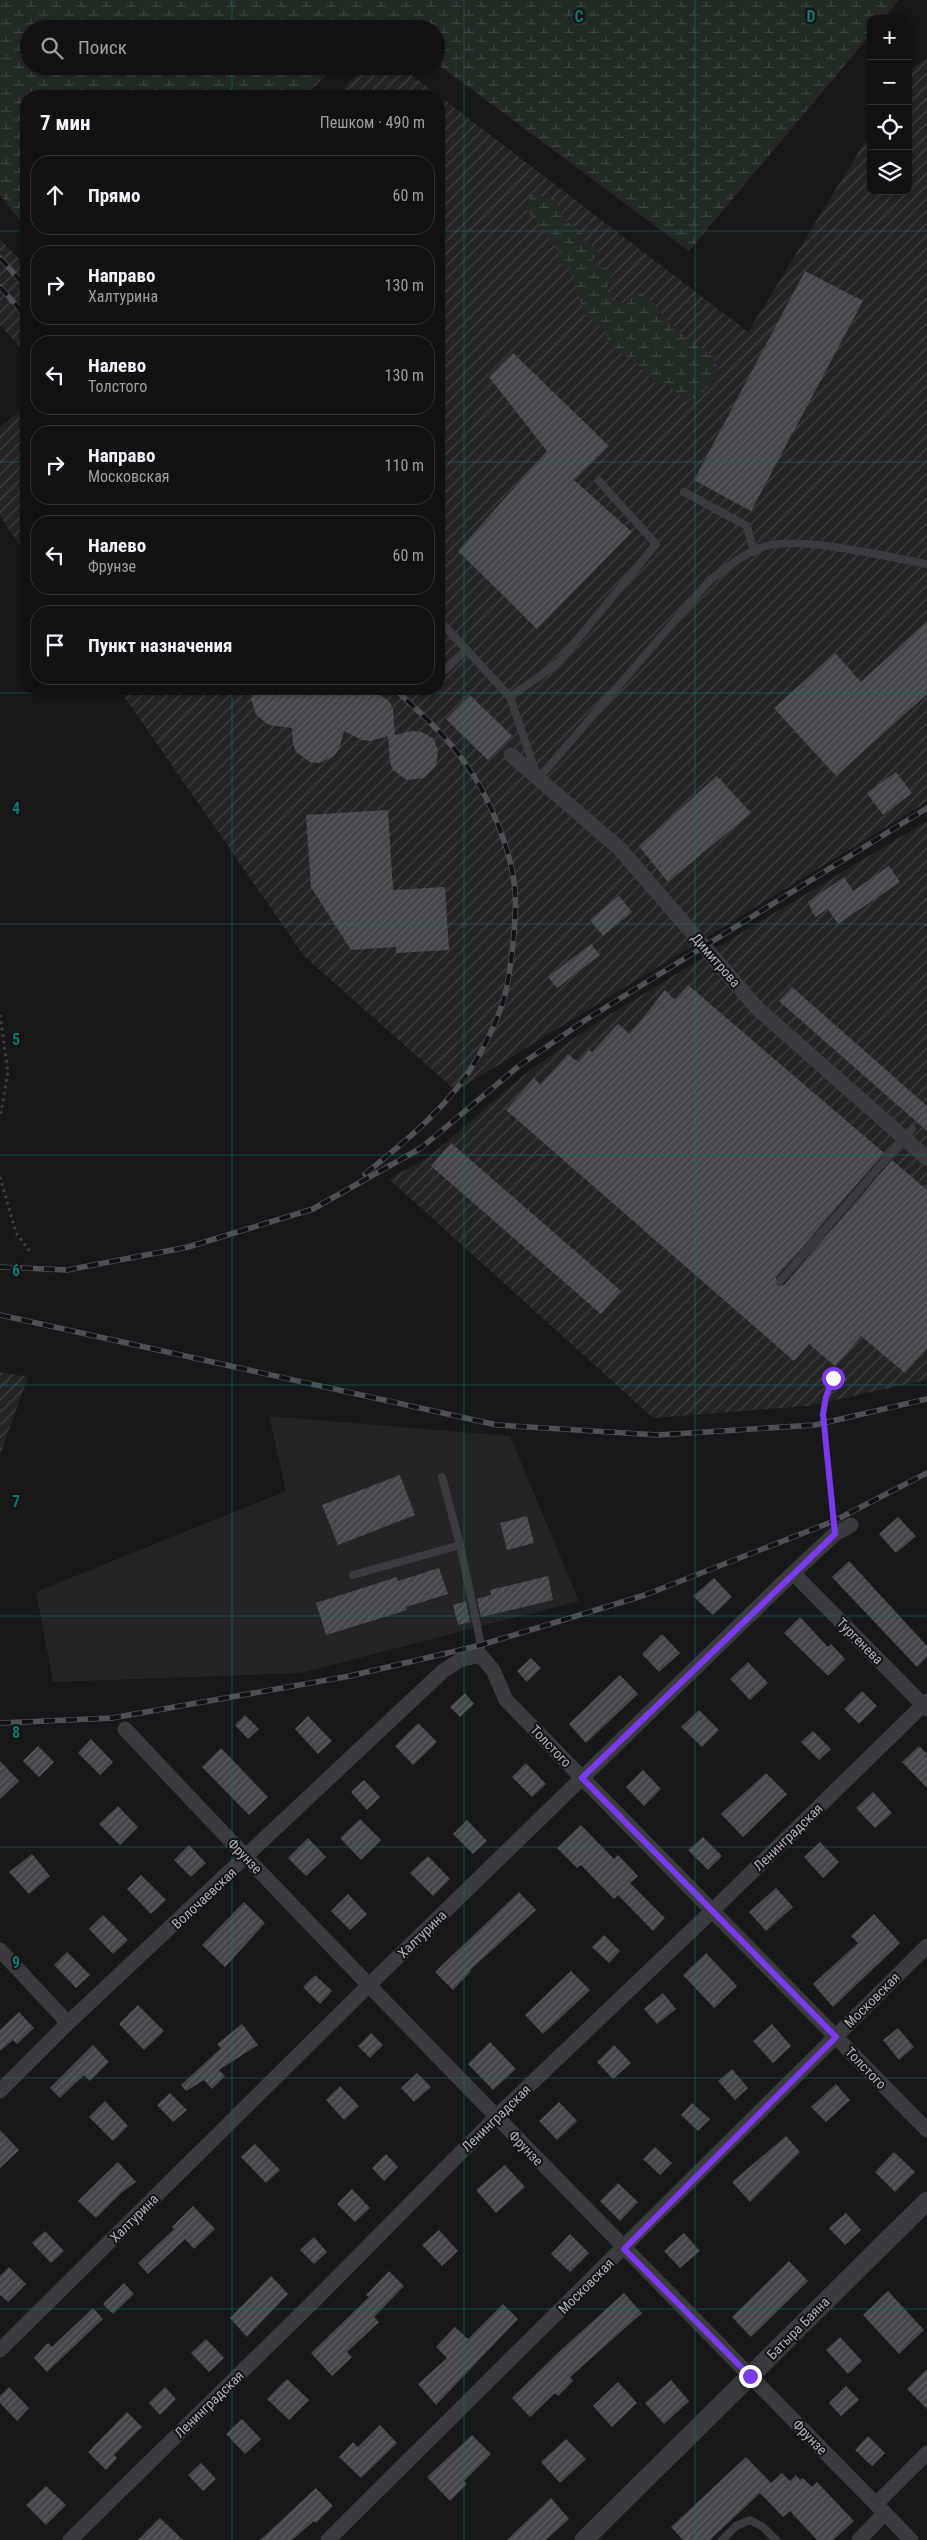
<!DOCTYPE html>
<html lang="ru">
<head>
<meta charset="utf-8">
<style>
  body { margin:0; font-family:"Roboto Condensed",sans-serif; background:#1f2022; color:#f1f3f6 }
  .controls { position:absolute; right:15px; top:15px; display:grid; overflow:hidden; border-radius:10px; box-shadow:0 1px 4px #0004 }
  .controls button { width:45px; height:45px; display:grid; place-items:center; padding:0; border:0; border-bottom:1px solid #313234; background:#121214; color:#f1f3f6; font:25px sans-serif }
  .stop { position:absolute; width:15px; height:15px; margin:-11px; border:4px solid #7c3aed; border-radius:50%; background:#fff }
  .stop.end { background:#7c3aed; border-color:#fff; box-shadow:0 1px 5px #0008 }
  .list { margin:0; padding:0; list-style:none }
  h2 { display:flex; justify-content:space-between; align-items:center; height:65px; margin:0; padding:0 20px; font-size:21px }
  h2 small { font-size:16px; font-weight:400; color:#9c9ea0 }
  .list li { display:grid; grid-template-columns:32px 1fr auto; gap:15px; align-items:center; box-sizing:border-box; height:80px; margin:0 10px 10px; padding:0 10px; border:1px solid #313234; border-radius:20px }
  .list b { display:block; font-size:19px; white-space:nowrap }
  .list p { margin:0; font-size:16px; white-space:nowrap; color:#9c9ea0 }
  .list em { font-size:16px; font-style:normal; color:#9c9ea0 }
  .icon { flex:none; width:28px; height:28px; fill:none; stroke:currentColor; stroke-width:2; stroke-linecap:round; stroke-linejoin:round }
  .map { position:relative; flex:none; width:927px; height:2540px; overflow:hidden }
  .search { position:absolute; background:#121214; box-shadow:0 1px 4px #0004; left:20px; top:20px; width:425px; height:55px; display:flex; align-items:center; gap:12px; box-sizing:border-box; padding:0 18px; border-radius:28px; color:#9c9ea0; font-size:19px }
  .panel { position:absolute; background:#121214; box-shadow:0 1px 4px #0004; left:20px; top:90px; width:425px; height:605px; border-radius:20px }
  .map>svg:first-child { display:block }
  .built { fill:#242427 }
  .industrial { fill:url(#industrial-furrows) }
  .wetland { fill:url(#wetland-marsh) }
  .building { fill:url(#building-hatch) }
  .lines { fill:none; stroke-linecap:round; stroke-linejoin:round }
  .path { stroke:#404146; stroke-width:3; stroke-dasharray:2.5 4; stroke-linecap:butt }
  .service { stroke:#3a3a3f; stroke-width:8 }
  .minor { stroke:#3a3a3f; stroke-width:15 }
  .tertiary { stroke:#3a3a3f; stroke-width:19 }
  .rail-casing { stroke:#4f5056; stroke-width:5.5 }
  .rail { stroke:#131315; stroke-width:4; stroke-dasharray:11; stroke-linecap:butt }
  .route { stroke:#7c3aed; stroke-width:6 }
  .grid { fill:none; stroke:#0f766e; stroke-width:1; stroke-opacity:0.55 }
  .labels { text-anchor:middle; stroke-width:4; stroke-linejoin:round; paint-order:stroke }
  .street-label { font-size:14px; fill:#abb0ba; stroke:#131315 }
  .grid-label { font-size:16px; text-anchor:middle; font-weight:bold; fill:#0f766e; stroke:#131315; stroke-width:4; stroke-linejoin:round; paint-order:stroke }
</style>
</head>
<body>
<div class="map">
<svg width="927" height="2540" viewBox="0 0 927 2540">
  <defs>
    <pattern id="industrial-furrows" width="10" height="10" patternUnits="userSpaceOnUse" patternTransform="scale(1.25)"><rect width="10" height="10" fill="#242427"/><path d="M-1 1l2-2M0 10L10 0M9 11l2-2" fill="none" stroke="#414144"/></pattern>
    <pattern id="wetland-marsh" width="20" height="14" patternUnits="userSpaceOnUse" patternTransform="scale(1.25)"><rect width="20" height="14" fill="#222a24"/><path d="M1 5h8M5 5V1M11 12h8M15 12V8" fill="none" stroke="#3f4642"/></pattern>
    <pattern id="building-hatch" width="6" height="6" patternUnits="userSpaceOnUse" patternTransform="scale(1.25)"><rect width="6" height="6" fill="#45464a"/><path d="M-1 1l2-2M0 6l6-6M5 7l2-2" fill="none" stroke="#5d5e62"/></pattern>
  </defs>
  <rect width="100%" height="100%" fill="#18181a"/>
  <path class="built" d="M269 1416 510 1436 579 1601 301 1673 53 1682 36 1592 286 1491Z"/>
  <g class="industrial">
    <path d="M927 58V802L456 1091 304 956 119 689H439V96H336L365 66H400L748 332 871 132V191H908V71Z"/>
    <path d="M0 239 26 266V354L0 325Z"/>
    <path d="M26 406V554L0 516V427Z"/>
    <path d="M927 821V1151L762 1005 714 949Z"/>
    <path d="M704 957 755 1012 927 1165V1380L808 1406 653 1418 389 1179 429 1157 524 1075 591 1026Z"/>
    <path d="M0 1372 28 1377 0 1455Z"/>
  </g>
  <g class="wetland">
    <path d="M0 0H899L883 19H871V34L689 251 436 63V29H390L379 20 371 29H29V66H335L306 96H26V228L0 195Z"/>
    <path d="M536 191 543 199 547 197 556 199 565 220 581 232 583 240 595 247 599 254 590 262 612 272 607 289 612 300 628 305 626 299 639 290 681 333 714 357 718 371 701 396 686 401 667 385 655 383 637 363 611 348 604 329 585 315 569 268 558 262 559 252 527 210 531 193Z"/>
  </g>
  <g class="building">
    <path d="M805 271 863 301 751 511 694 480Z"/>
    <path d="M513 353 609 446 574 480 632 532 537 629 458 551 547 451 489 377Z"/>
    <path d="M927 621V694L836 776 774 708 835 653 861 682Z"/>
    <path d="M254 689H350L376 692 390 702 393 710 395 735 412 731 421 732 433 738 438 750 436 766 424 778 407 780 393 770 390 762 388 736 370 741 362 740 344 731 339 749 334 756 319 763 310 762 296 752 293 744 292 728 269 725 256 715 251 699Z"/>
    <path d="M470 695 512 736 488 760 446 719Z"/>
    <path d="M896 772 912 793 883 815 867 793Z"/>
    <path d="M717 776 751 813 668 882 639 846Z"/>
    <path d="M388 810 393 890 445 887 449 950 396 953V947L351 950 311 887 306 815Z"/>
    <path d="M889 866 900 882 838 924 828 909 815 917 808 902 844 877 853 891Z"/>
    <path d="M619 896 632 912 603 936 590 920Z"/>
    <path d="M591 944 600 955 557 988 548 977Z"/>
    <path d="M688 985 884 1153 776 1277 777 1286 784 1285 892 1160 927 1190V1348L905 1373 861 1336 835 1366 809 1344 794 1361 506 1110 534 1078 541 1085 568 1054 578 1062 589 1050 592 1052 618 1024 630 1034 665 990 675 1000Z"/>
    <path d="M792 987 927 1106V1131L779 1001Z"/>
    <path d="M451 1143 621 1291 601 1314 431 1166Z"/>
    <path d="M400 1475 415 1515 338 1545 322 1505Z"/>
    <path d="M527 1516 534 1543 507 1550 500 1523Z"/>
    <path d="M898 1517 916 1536 896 1553 879 1534Z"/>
    <path d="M849 1561 927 1646V1657L917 1667 832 1577Z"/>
    <path d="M439 1568 448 1594 406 1607 407 1610 326 1635 316 1603 397 1577 398 1581Z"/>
    <path d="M548 1576 553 1600 481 1617 477 1599 491 1595 490 1590Z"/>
    <path d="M714 1578 732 1597 713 1615 693 1596Z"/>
    <path d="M466 1601 470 1622 458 1625 453 1605Z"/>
    <path d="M800 1617 828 1647 831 1644 845 1659 828 1676 784 1633Z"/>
    <path d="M662 1634 680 1653 659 1672 642 1654Z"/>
    <path d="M531 1658 541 1668 527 1682 517 1671Z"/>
    <path d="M748 1662 768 1683 750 1700 730 1679Z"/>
    <path d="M620 1675 638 1694 586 1743 569 1724Z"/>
    <path d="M862 1691 877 1706 859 1724 844 1709Z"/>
    <path d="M465 1693 474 1704 460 1717 450 1707Z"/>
    <path d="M699 1710 719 1730 702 1747 681 1727Z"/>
    <path d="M245 1715 259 1729 248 1739 235 1725Z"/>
    <path d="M308 1716 332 1741 318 1754 295 1729Z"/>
    <path d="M418 1723 437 1742 413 1765 395 1746Z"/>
    <path d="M813 1731 831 1749 819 1760 801 1742Z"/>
    <path d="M91 1739 113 1762 100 1775 78 1753Z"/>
    <path d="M38 1746 54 1762 39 1777 23 1761Z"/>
    <path d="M919 1746 927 1754V1788L902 1762Z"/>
    <path d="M221 1748 268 1797 249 1815 202 1767Z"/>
    <path d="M0 1761 19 1781 0 1799Z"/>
    <path d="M526 1763 546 1784 532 1797 512 1777Z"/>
    <path d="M643 1770 661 1789 644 1806 626 1787Z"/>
    <path d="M766 1773 787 1794 743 1837 721 1814Z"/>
    <path d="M364 1780 380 1797 367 1810 351 1792Z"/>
    <path d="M873 1792 892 1813 875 1828 856 1808Z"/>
    <path d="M118 1806 138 1827 120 1845 99 1824Z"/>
    <path d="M360 1819 381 1840 361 1860 340 1838Z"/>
    <path d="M467 1820 487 1841 473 1854 453 1834Z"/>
    <path d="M581 1825 614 1859 618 1855 638 1876 630 1883 665 1918 653 1931 618 1895 614 1899 581 1865 577 1868 557 1848Z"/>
    <path d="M703 1837 722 1856 708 1870 688 1850Z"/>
    <path d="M308 1838 326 1857 306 1876 288 1858Z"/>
    <path d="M820 1842 839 1862 823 1878 804 1857Z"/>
    <path d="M189 1845 206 1863 191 1877 174 1860Z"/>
    <path d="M32 1854 50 1876 29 1894 9 1872Z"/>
    <path d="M428 1856 450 1879 433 1896 410 1873Z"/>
    <path d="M141 1875 166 1900 151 1914 127 1889Z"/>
    <path d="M776 1888 793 1907 766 1931 749 1912Z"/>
    <path d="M519 1892 536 1910 470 1970 471 1971 453 1990 435 1972Z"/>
    <path d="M348 1894 367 1914 350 1930 331 1911Z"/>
    <path d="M244 1902 265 1923 225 1967 202 1945Z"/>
    <path d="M874 1914 900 1943 833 2007 813 1984 858 1943 851 1936Z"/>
    <path d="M103 1915 128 1940 113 1954 89 1929Z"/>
    <path d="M604 1935 620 1951 609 1963 592 1947Z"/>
    <path d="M67 1952 90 1975 76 1988 54 1965Z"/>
    <path d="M706 1953 737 1986 714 2008 683 1975Z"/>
    <path d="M571 1971 590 1990 543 2034 525 2015Z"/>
    <path d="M315 1975 332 1991 320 2004 303 1987Z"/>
    <path d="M663 1993 676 2009 657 2024 644 2009Z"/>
    <path d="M138 2005 164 2031 144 2050 119 2024Z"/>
    <path d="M19 2012 34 2028 17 2044 13 2040 0 2051V2030Z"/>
    <path d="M242 2024 258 2045 219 2070 225 2076 212 2089 204 2080 186 2091 181 2085 221 2048 217 2044Z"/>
    <path d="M772 2024 791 2046 773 2063 753 2041Z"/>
    <path d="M898 2028 914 2047 899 2060 883 2040Z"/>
    <path d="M371 2033 383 2045 370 2058 358 2046Z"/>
    <path d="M490 2042 516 2069 493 2090 468 2064Z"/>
    <path d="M93 2045 109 2062 90 2081 84 2075 60 2098 50 2088Z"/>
    <path d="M614 2045 631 2063 613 2079 597 2062Z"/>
    <path d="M732 2069 748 2088 735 2100 718 2081Z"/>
    <path d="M417 2073 431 2087 414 2102 401 2088Z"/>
    <path d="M836 2084 850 2100 826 2122 811 2107Z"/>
    <path d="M340 2086 359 2106 344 2120 326 2100Z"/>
    <path d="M170 2093 187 2110 173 2122 157 2105Z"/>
    <path d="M105 2101 128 2126 113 2141 89 2117Z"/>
    <path d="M559 2102 577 2121 557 2140 539 2121Z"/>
    <path d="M692 2103 710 2119 698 2131 681 2115Z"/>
    <path d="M0 2130 19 2150 0 2168Z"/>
    <path d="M786 2136 800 2152 750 2202 732 2182Z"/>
    <path d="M255 2144 280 2170 266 2183 241 2157Z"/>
    <path d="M655 2147 672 2163 660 2175 643 2159Z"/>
    <path d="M894 2152 915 2172 895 2192 875 2172Z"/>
    <path d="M386 2154 398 2167 384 2181 372 2168Z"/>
    <path d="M118 2162 136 2182 121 2193 96 2218 78 2201Z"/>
    <path d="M505 2165 525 2187 496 2213 476 2190Z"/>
    <path d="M618 2183 638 2202 620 2221 600 2201Z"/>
    <path d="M352 2189 370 2208 355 2222 337 2204Z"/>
    <path d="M193 2206 215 2229 194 2249 185 2239 148 2274 138 2263 174 2229 172 2227Z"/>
    <path d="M846 2213 861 2230 845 2245 829 2228Z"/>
    <path d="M439 2230 458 2251 442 2266 422 2245Z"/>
    <path d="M45 2231 64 2251 51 2263 32 2243Z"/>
    <path d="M684 2233 700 2251 680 2268 664 2251Z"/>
    <path d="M570 2234 589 2253 570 2272 551 2254Z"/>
    <path d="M314 2237 327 2252 314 2264 300 2250Z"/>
    <path d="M789 2261 808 2281 751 2337 732 2317Z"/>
    <path d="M9 2267 26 2284 8 2302 0 2295V2276Z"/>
    <path d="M389 2271 404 2286 374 2317 379 2322 347 2352 352 2357 332 2376 311 2353 369 2297 366 2295Z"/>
    <path d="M271 2276 288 2294 247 2337 230 2318Z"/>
    <path d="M124 2283 134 2294 113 2314 103 2304Z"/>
    <path d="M888 2291 924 2330 899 2354 863 2315Z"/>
    <path d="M624 2293 642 2313 570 2377 573 2381 558 2396 555 2393 530 2417 512 2398 562 2349Z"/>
    <path d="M503 2304 518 2319 436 2405 418 2384 447 2358 436 2347 455 2327 468 2339Z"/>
    <path d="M93 2308 103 2319 47 2372 34 2358 48 2343 52 2347Z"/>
    <path d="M840 2337 862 2361 848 2374 826 2350Z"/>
    <path d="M206 2339 224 2358 209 2372 191 2353Z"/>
    <path d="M927 2369V2409L907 2389Z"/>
    <path d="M287 2379 309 2400 289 2420 267 2399Z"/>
    <path d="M671 2380 689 2401 664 2424 645 2403Z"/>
    <path d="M618 2382 637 2403 612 2427 593 2406Z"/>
    <path d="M846 2386 859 2400 841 2416 829 2403Z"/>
    <path d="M9 2387 29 2408 17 2421 0 2403V2396Z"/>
    <path d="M165 2387 176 2399 160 2415 149 2403Z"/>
    <path d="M127 2412 142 2427 114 2455 117 2458 106 2470 88 2452Z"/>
    <path d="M242 2419 261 2439 245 2454 226 2434Z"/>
    <path d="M380 2425 397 2443 361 2478 339 2457 353 2442 358 2447Z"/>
    <path d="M472 2435 491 2454 464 2481 467 2484 450 2501 427 2477Z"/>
    <path d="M868 2436 885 2453 872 2466 855 2450Z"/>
    <path d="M566 2439 586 2459 560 2483 541 2462Z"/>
    <path d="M746 2457 771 2483 782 2473 790 2481 796 2475 800 2480 803 2478 812 2487 817 2482 854 2521 833 2540H817L790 2511 783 2517 760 2493 710 2540H683L671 2527Z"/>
    <path d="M201 2463 216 2479 203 2491 188 2475Z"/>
    <path d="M46 2486 66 2505 46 2525 26 2505Z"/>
    <path d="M316 2488 333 2506 316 2523 314 2521 292 2540H260Z"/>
    <path d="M551 2498 569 2519 546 2540H507Z"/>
    <path d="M160 2518 183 2540H138Z"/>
  </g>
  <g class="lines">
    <g class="path">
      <path d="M0 1015 8 1072 0 1118"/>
      <path d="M0 1177 16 1233 32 1254"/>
      <path d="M833 1378 826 1397 823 1414 834 1517"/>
    </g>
    <g class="service">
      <path d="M684 492 747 526 754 552"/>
      <path d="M439 620 510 697 538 779 710 580C727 568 745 552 766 546 803 536 887 557 927 564"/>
      <path d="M439 675 466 650"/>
      <path d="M510 697 558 663 656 544 599 481"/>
      <path d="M780 1281 912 1129"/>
      <path d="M442 1477 460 1545 481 1645 480 1655"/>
      <path d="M353 1575 460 1545"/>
      <path d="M722 2540 736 2526 750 2520 763 2527 776 2540"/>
    </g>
    <g class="minor">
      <path d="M511 755 619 848 758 1009 927 1158"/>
      <path d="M793 1573 927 1709"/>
      <path d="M125 1729C383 2004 648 2271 911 2540"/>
      <path d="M0 1950 68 2023"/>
      <path d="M0 2091 68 2023 443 1671 460 1660 480 1655 493 1670 506 1700 927 2130"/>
      <path d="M0 2350 369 1985 793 1573 835 1534 851 1525"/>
      <path d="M876 2504 927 2453"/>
      <path d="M70 2540 311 2304 496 2117 712 1911 927 1701"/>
      <path d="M328 2540 927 1946"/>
      <path d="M859 2540 885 2513"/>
    </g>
    <path class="tertiary" d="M584 2540 927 2201"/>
    <g class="rail-casing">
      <g id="rail">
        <path d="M0 258 26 287"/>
        <path d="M0 287 26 316"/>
        <path d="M365 1174C407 1140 451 1105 478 1057 487 1041 497 1020 503 1002 511 976 517 916 515 889 511 849 489 796 465 763 446 735 419 712 395 689"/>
        <path d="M0 1267 67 1270 188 1247 313 1209 421 1148 520 1065 587 1019 927 808"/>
        <path d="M0 1315 497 1425 658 1435 815 1425 927 1399"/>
        <path d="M0 1723 112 1718 350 1676 481 1645 645 1595 834 1521 927 1473"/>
      </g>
    </g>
    <use href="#rail" class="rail"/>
  </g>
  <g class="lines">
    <path class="route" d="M750 2376 624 2249 836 2037 582 1778 835 1534 823 1414 826 1397 833 1378"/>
  </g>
  <path class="grid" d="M232 0V29M464 0V2540M695 0V2540M232 66V96M0 231H26M439 231H927M0 462H26M439 462H927M232 689V2540M0 693H927M0 924H927M0 1155H927M0 1385H927M0 1616H927M0 1847H927M0 2078H927M0 2309H927"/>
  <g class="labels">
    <g class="street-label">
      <text transform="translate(716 960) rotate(49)" y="5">Димитрова</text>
      <text transform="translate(860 1641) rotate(45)" y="5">Тургенева</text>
      <text transform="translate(551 1746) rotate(46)" y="5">Толстого</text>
      <text transform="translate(788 1837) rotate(-44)" y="5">Ленинградская</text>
      <text transform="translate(245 1856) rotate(46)" y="5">Фрунзе</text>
      <text transform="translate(204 1898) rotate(-43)" y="5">Волочаевская</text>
      <text transform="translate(422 1934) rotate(-44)" y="5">Халтурина</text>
      <text transform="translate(872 2000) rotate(-45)" y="5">Московская</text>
      <text transform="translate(866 2068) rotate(46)" y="5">Толстого</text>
      <text transform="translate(496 2118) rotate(-44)" y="5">Ленинградская</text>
      <text transform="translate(526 2148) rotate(46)" y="5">Фрунзе</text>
      <text transform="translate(134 2218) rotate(-45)" y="5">Халтурина</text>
      <text transform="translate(586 2286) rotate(-45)" y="5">Московская</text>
      <text transform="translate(798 2328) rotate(-45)" y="5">Батыра Баяна</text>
      <text transform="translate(209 2404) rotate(-44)" y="5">Ленинградская</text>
      <text transform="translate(810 2437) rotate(46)" y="5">Фрунзе</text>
    </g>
  </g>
  <g class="grid-label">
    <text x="579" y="22">C</text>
    <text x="811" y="22">D</text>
    <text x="16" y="814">4</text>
    <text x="16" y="1045">5</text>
    <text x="16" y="1276">6</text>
    <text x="16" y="1507">7</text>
    <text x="16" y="1738">8</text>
    <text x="16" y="1968">9</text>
  </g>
</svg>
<div class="controls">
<button>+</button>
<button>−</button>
<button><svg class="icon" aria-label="locate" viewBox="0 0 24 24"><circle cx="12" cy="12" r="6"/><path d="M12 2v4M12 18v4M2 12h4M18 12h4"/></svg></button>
<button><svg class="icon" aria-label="layers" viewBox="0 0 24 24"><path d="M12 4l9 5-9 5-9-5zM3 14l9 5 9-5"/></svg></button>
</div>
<div class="stop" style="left:833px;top:1378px"></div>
<div class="stop end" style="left:750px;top:2376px"></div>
<div class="search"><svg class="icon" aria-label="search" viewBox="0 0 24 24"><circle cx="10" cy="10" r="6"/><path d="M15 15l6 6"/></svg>Поиск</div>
<section class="panel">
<h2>7 мин<small>Пешком · 490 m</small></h2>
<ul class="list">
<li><svg class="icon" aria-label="ahead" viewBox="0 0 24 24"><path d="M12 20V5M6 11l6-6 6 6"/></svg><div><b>Прямо</b></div><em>60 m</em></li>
<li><svg class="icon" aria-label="right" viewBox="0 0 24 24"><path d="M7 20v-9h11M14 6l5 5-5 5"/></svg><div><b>Направо</b><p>Халтурина</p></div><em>130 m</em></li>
<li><svg class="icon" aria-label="left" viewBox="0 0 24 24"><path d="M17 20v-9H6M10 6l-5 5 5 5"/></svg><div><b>Налево</b><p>Толстого</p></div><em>130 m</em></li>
<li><svg class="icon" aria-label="right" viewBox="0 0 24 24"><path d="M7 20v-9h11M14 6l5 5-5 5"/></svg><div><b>Направо</b><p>Московская</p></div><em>110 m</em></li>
<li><svg class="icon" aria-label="left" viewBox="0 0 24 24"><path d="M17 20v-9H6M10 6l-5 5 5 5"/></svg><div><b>Налево</b><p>Фрунзе</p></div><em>60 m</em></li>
<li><svg class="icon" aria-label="arrive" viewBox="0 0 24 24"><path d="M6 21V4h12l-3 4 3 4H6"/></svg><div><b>Пункт назначения</b></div></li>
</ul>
</section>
</div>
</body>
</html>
